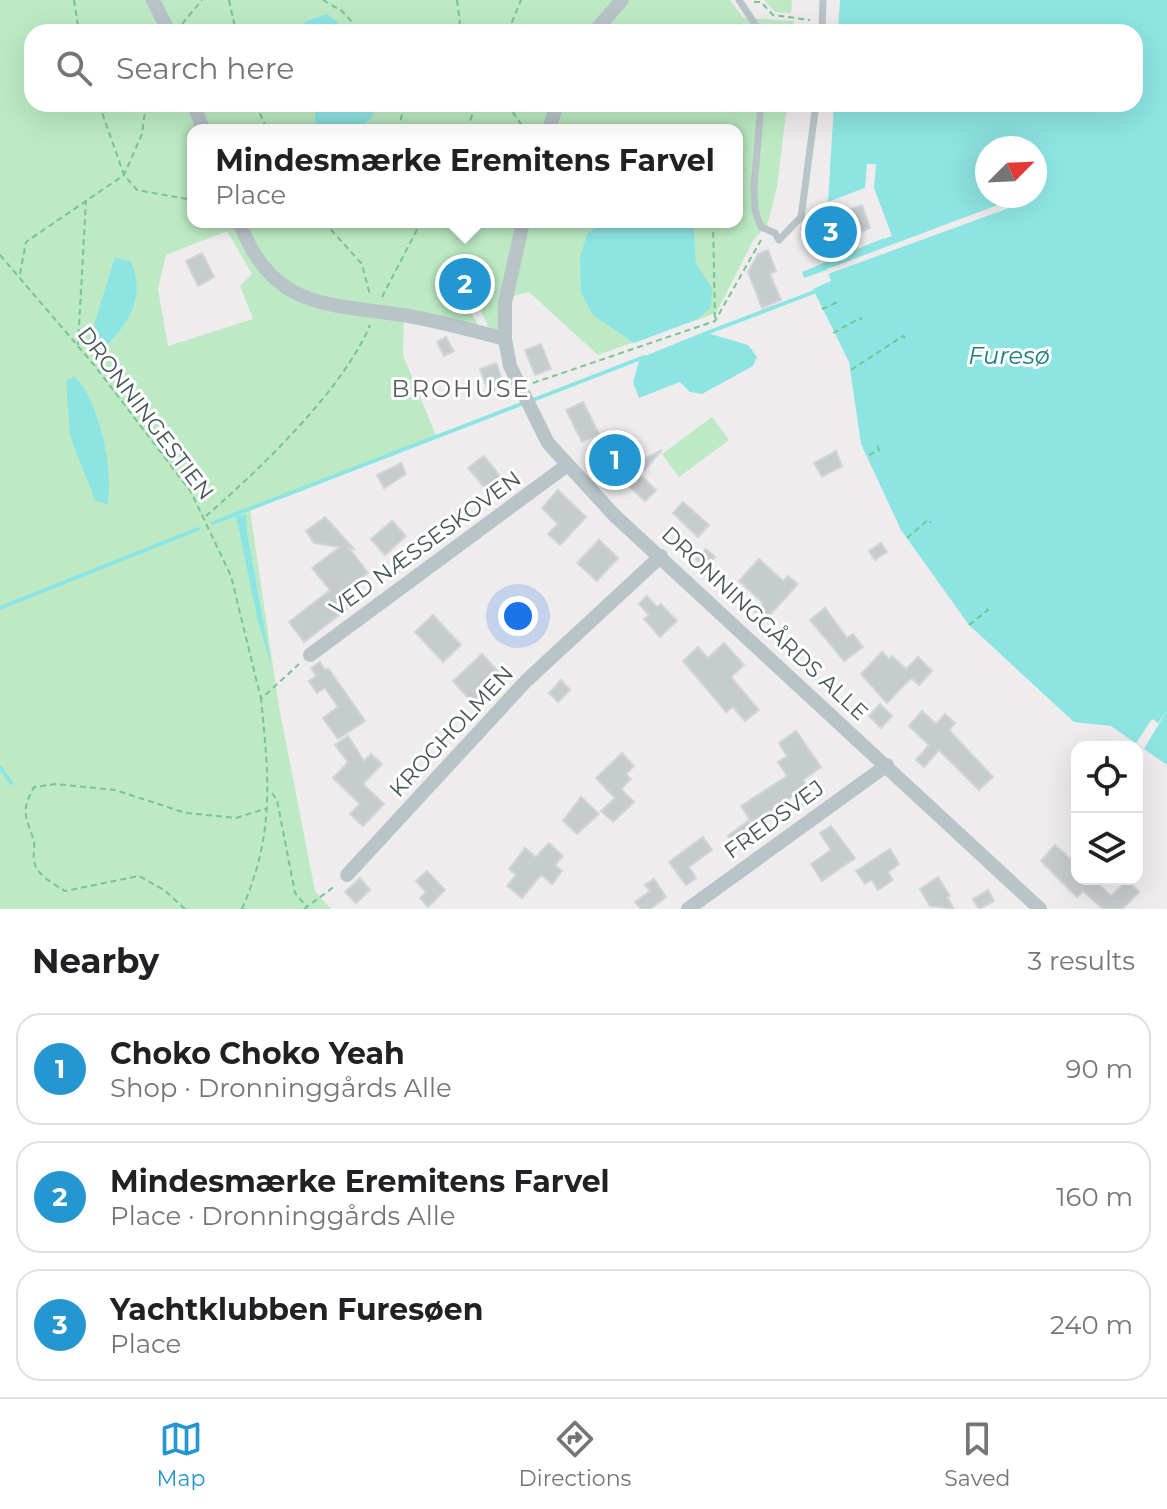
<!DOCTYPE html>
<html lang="en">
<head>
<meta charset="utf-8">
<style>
  body { margin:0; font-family:Montserrat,sans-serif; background:#f2f2f2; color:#202124 }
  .controls { position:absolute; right:24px; bottom:24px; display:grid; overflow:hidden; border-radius:16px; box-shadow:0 8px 32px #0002 }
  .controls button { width:72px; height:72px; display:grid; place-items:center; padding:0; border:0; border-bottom:2px solid #e0e0e0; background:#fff; color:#202124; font:40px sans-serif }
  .compass { position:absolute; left:975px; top:136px; width:72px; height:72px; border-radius:50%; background:#fff; box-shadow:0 8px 32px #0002; rotate:66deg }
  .you { position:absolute; left:518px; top:616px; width:28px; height:28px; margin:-20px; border:6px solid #fff; border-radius:50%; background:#1a73e8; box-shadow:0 0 0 12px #1a73e833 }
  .badge { display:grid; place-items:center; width:52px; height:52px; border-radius:50%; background:#2597d0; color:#fff; font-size:26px; font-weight:700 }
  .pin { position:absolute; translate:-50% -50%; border:4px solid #fff; box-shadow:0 2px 8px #0006 }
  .popup { position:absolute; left:187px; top:124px; width:556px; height:104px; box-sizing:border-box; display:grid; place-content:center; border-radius:16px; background:#fff; filter:drop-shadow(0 2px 6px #0005); font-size:26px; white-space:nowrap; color:#757577 }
  .popup b { font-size:30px; color:#202124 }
  .popup::after { content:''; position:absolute; left:50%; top:100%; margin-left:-16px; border:16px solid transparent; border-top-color:#fff }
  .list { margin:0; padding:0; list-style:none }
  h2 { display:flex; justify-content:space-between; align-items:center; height:104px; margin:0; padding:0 32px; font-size:34px }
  h2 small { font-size:26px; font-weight:400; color:#757577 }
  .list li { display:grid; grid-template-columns:52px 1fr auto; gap:24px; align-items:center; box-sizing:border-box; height:112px; margin:0 16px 16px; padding:0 16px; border:2px solid #e0e0e0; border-radius:24px }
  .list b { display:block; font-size:30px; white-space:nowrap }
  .list p { margin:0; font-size:26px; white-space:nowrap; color:#757577 }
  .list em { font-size:26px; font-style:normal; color:#757577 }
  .icon { flex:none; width:44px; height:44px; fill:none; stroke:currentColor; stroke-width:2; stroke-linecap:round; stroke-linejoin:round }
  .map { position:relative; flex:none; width:1167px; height:909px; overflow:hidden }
  .search { position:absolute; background:#fff; box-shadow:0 8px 32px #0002; left:24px; right:24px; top:24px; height:88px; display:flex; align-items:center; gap:20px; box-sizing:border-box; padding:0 28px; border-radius:24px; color:#757577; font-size:30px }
  .sheet { height:488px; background:#fff }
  nav { display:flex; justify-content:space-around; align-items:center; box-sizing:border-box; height:112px; border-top:2px solid #e0e0e0; background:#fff; font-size:22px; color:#757577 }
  nav a { display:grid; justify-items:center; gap:4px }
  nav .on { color:#2597d0 }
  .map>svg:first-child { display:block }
  .green { fill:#bdeac4; fill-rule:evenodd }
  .water { fill:#8de5e3; fill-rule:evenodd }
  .pier { fill:#efeced }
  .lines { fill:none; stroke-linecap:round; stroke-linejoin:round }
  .stream { stroke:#8de5e3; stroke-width:4 }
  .building { fill:#c6cbce; stroke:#d1d4d8; stroke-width:2 }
  .path { stroke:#77c68d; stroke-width:2; stroke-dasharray:6 4; stroke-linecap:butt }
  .lane { stroke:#b8c4c8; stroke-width:7 }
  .street { stroke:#b8c4c8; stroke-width:14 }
  .labels { text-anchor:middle; stroke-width:6; stroke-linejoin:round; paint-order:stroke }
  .street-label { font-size:22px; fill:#465458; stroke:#fff }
  .water-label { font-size:24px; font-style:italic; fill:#157f7d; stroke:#fff }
  .neighbourhood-label { font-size:24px; letter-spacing:2px; fill:#595e61; stroke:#fff }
</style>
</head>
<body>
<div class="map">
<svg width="1167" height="909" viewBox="0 0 1167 909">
  <rect width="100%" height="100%" fill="#efeced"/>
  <g class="green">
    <path d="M0 0H730L743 18 794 21 793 32H340L337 21 326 14 304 22 309 32H32V104H314L316 130H193V222H737V130L358 128 374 115 370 104H787L777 187 767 226 754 239 716 313 598 355 529 292 499 300 501 331 490 330 473 294 494 285C473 269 447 279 445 306L464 299 479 327 404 312 403 355 437 438 250 510 279 707 315 891 331 909H0ZM227 231 252 274 240 286 253 319 168 346 158 289 166 255ZM67 381 107 505 95 499 70 437Z"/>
    <path d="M764 0H792L791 13 775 12Z"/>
    <path d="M712 417 729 440 679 477 662 454Z"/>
  </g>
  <g class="water">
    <path d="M840 0H1167V765L1111 726 1074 722 969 625 901 530 861 444 849 362 813 289 831 281 827 270 804 278 802 272 884 238 865 188 828 202 834 104H1135V32H838ZM987 148H1035V196H987Z"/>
    <path d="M326 14 337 21 340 32H309L304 22Z"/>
    <path d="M314 104H370L374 115 358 130H316Z"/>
    <path d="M603 222H693L696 264 712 288 711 307 698 319 634 343 593 315 581 293 580 258 587 234Z"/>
    <path d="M115 257 131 262C145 295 131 321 107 345L100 344 94 325Z"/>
    <path d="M704 332 748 345 757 357 753 366 702 394 690 392 680 382 639 398 633 382 640 358Z"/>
    <path d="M74 376C99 399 115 474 107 505L95 500 70 437 66 381Z"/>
    <path d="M246 515 247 532 272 669 257 617 236 516Z"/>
  </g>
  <g class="pier">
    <path d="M867 164H876L874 188 892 236 884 239 880 231H877L863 193 828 206V202L865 188Z"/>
    <path d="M1004 196H1009V208L828 274 827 269 1003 203Z"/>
    <path d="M1167 710 1144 749 1136 743 1152 719 1158 723Z"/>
  </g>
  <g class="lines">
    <g class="stream">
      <path d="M704 334 814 292"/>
      <path d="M533 400 644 357"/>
      <path d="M213 523 524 403"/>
      <path d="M0 608 198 529"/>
      <path d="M0 767 11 783"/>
    </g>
  </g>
  <g class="building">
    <path d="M862 205 870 228 851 236 856 249 828 260 823 247 810 252 801 228 814 223 812 219 841 208 843 212Z"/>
    <path d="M768 250 776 271 770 274 781 300 762 308 748 272 758 254Z"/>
    <path d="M202 253 214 277 198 286 186 261Z"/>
    <path d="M446 337 454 351 444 356 437 342Z"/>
    <path d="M541 344 551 369 535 375 525 350Z"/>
    <path d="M496 363 505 387 489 393 480 369Z"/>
    <path d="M583 402 599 434 582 442 566 410Z"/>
    <path d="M606 440 633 464 662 450 640 475 656 490 645 501 594 453Z"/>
    <path d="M836 451 842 466 822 477 814 463Z"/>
    <path d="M484 456 501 477 486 489 468 468Z"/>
    <path d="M401 463 406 474 384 488 377 475Z"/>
    <path d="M558 490 586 517 560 545 548 534 558 524 542 508Z"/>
    <path d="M683 502 709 525 698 537 673 513Z"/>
    <path d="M325 517 354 549 349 548 368 573 347 588 352 595 343 602 348 608 304 642 289 622 330 590 312 568 340 547 314 543 306 531Z"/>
    <path d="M392 521 406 536 385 555 371 539Z"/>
    <path d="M599 540 618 558 597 581 577 563Z"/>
    <path d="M881 543 887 552 875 560 869 551Z"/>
    <path d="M706 549 715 557 705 567 696 559Z"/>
    <path d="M759 559 783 581 788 576 798 584 765 620 755 611 763 603 739 581Z"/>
    <path d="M647 596 657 607 661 604 677 621 660 637 644 619 649 615 639 604Z"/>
    <path d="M825 608 847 638 853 634 863 647 844 661 810 620Z"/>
    <path d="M433 615 461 645 443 662 415 632Z"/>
    <path d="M724 643 744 665 731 677 759 710 745 721 733 707 726 712 683 661 698 647 708 658Z"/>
    <path d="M882 652 889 659 892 656 906 669 918 657 932 671 919 685 911 678 887 703 861 674Z"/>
    <path d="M482 654 503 677 474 704 453 681Z"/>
    <path d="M320 662 325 670 328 668 365 721 338 739 323 718 338 707 325 688 317 693 309 681 316 676 311 668Z"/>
    <path d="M561 680 570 690 558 702 549 693Z"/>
    <path d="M880 704 892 716 881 728 869 716Z"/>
    <path d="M922 711 936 724 945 714 955 723 949 730 993 777 979 790 939 750 924 767 916 760 929 745 909 726Z"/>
    <path d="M796 731 821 767 803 780 815 797 803 805 796 794 752 823 741 806 787 776 778 762 787 756 779 743Z"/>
    <path d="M348 736 364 761 371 754 382 764 363 784 384 804 363 826 350 814 360 804 333 778 348 762 335 745Z"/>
    <path d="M622 753 634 766 626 774 631 779 621 789 634 802 613 822 601 811 615 798 596 778Z"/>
    <path d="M581 797 599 814 577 834 563 821Z"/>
    <path d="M748 821 759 837 739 850 728 836Z"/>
    <path d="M831 826 855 858 822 881 811 864 831 850 820 833Z"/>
    <path d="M703 837 712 850 689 867 696 878 686 885 669 862Z"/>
    <path d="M549 843 563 856 555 865 562 871 552 884 541 875 522 898 507 886 516 875 509 869 525 848 536 857Z"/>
    <path d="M1055 845 1077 865V879H1093L1111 896 1127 880 1139 892 1122 909H1103L1083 891 1077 897 1041 861Z"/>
    <path d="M890 849 899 864 888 872 893 880 878 890 872 880 865 884 856 871Z"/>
    <path d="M427 871 445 890 428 907 420 898 426 892 416 881Z"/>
    <path d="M938 877 950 896 947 897 954 909 930 906 920 889Z"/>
    <path d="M360 878 370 890 356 903 345 892Z"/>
    <path d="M654 879 666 897 650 909H641L635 902 650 891 645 885Z"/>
    <path d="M988 890 994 901 979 909 973 899Z"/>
  </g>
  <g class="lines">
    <g class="path">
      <path d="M74 0 79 32"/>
      <path d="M229 0 236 32"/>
      <path d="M323 0 342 11 361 32"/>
      <path d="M457 0 461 32"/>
      <path d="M754 2H761L773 15 810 20"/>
      <path d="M182 24 202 0"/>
      <path d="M508 32 521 0"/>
      <path d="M99 104 124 175 137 190 193 200"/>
      <path d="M256 104 267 130"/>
      <path d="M507 104 525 130"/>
      <path d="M398 130 405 104"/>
      <path d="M467 130 476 104"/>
      <path d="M324 222 362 264 370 295"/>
      <path d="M713 222 715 320"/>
      <path d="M0 255 95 366 191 492 231 576 261 699"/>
      <path d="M20 274 26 242 124 175 142 134 146 104"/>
      <path d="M382 297 421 222"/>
      <path d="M822 309 840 301"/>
      <path d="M833 333 860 318 862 320"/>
      <path d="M78 345 86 200"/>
      <path d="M851 370 903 336 905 338"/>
      <path d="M533 383 715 321 761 240"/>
      <path d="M869 455 879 450 877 445"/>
      <path d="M206 516C259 470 343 390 370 325"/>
      <path d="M907 538 928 520 931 523"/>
      <path d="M969 625 988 610 986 607"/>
      <path d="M272 793 277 800 295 893 307 907"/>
      <path d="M185 909 164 890 139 876 65 891C53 883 37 876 34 861 33 854 35 847 34 841 26 816 20 813 34 787L56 784 115 790 186 813 236 818 268 808"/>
      <path d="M242 909C275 833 269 779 261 699L299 664"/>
      <path d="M304 909 335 886"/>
    </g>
    <g class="lane">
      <path d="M739 0 760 32"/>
      <path d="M822 32 823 0"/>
      <path d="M761 104 754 187 755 210 761 227 775 233 779 240 801 217 816 104"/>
    </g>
    <g class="street">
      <path d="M153 0 169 32"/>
      <path d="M594 32 622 0"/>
      <path d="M194 104 203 130"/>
      <path d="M549 130 557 104"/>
      <path d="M239 222C273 309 324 303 403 315 438 321 472 330 505 339"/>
      <path d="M523 222 505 303V339L510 366 548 443 614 515 1040 909"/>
      <path d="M310 655 566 466"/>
      <path d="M347 875 526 681 661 556"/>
      <path d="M688 909 887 765"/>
    </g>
  </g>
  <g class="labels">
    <g class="street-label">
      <text transform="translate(146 413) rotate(53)" y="8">DRONNINGESTIEN</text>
      <text transform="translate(425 543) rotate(-36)" y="8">VED NÆSSESKOVEN</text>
      <text transform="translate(765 623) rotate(43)" y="8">DRONNINGGÅRDS ALLE</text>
      <text transform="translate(451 731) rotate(-47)" y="8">KROGHOLMEN</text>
      <text transform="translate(774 819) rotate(-36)" y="8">FREDSVEJ</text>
    </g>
    <g class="water-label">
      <text x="1009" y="364">Furesø</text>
    </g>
    <g class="neighbourhood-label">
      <text x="461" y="397">BROHUSE</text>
    </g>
  </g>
</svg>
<div class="controls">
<button><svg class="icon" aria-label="locate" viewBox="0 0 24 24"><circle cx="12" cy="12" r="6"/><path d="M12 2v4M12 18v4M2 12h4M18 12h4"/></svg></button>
<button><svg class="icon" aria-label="layers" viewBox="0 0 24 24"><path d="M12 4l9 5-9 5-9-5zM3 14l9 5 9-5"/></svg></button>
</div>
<svg class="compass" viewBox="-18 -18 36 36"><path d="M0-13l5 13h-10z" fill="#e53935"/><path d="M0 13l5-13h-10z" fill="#757577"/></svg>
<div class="you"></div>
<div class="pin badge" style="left:615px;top:460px">1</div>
<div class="pin badge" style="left:465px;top:284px">2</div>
<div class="popup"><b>Mindesmærke Eremitens Farvel</b>Place</div>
<div class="pin badge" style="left:831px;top:232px">3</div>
<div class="search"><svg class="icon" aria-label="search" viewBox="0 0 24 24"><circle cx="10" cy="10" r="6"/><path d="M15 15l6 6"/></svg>Search here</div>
</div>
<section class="sheet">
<h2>Nearby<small>3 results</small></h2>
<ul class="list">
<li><span class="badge">1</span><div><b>Choko Choko Yeah</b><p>Shop · Dronninggårds Alle</p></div><em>90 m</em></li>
<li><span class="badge">2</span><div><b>Mindesmærke Eremitens Farvel</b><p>Place · Dronninggårds Alle</p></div><em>160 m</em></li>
<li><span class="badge">3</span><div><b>Yachtklubben Furesøen</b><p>Place</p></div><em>240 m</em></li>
</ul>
</section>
<nav>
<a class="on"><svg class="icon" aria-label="map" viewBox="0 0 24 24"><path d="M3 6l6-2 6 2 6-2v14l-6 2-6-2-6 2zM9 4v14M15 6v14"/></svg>Map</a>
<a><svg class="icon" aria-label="directions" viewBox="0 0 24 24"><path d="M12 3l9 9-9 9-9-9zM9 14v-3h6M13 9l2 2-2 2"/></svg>Directions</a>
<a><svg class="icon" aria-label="saved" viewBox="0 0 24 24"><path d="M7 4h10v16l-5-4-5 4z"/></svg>Saved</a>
</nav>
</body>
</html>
